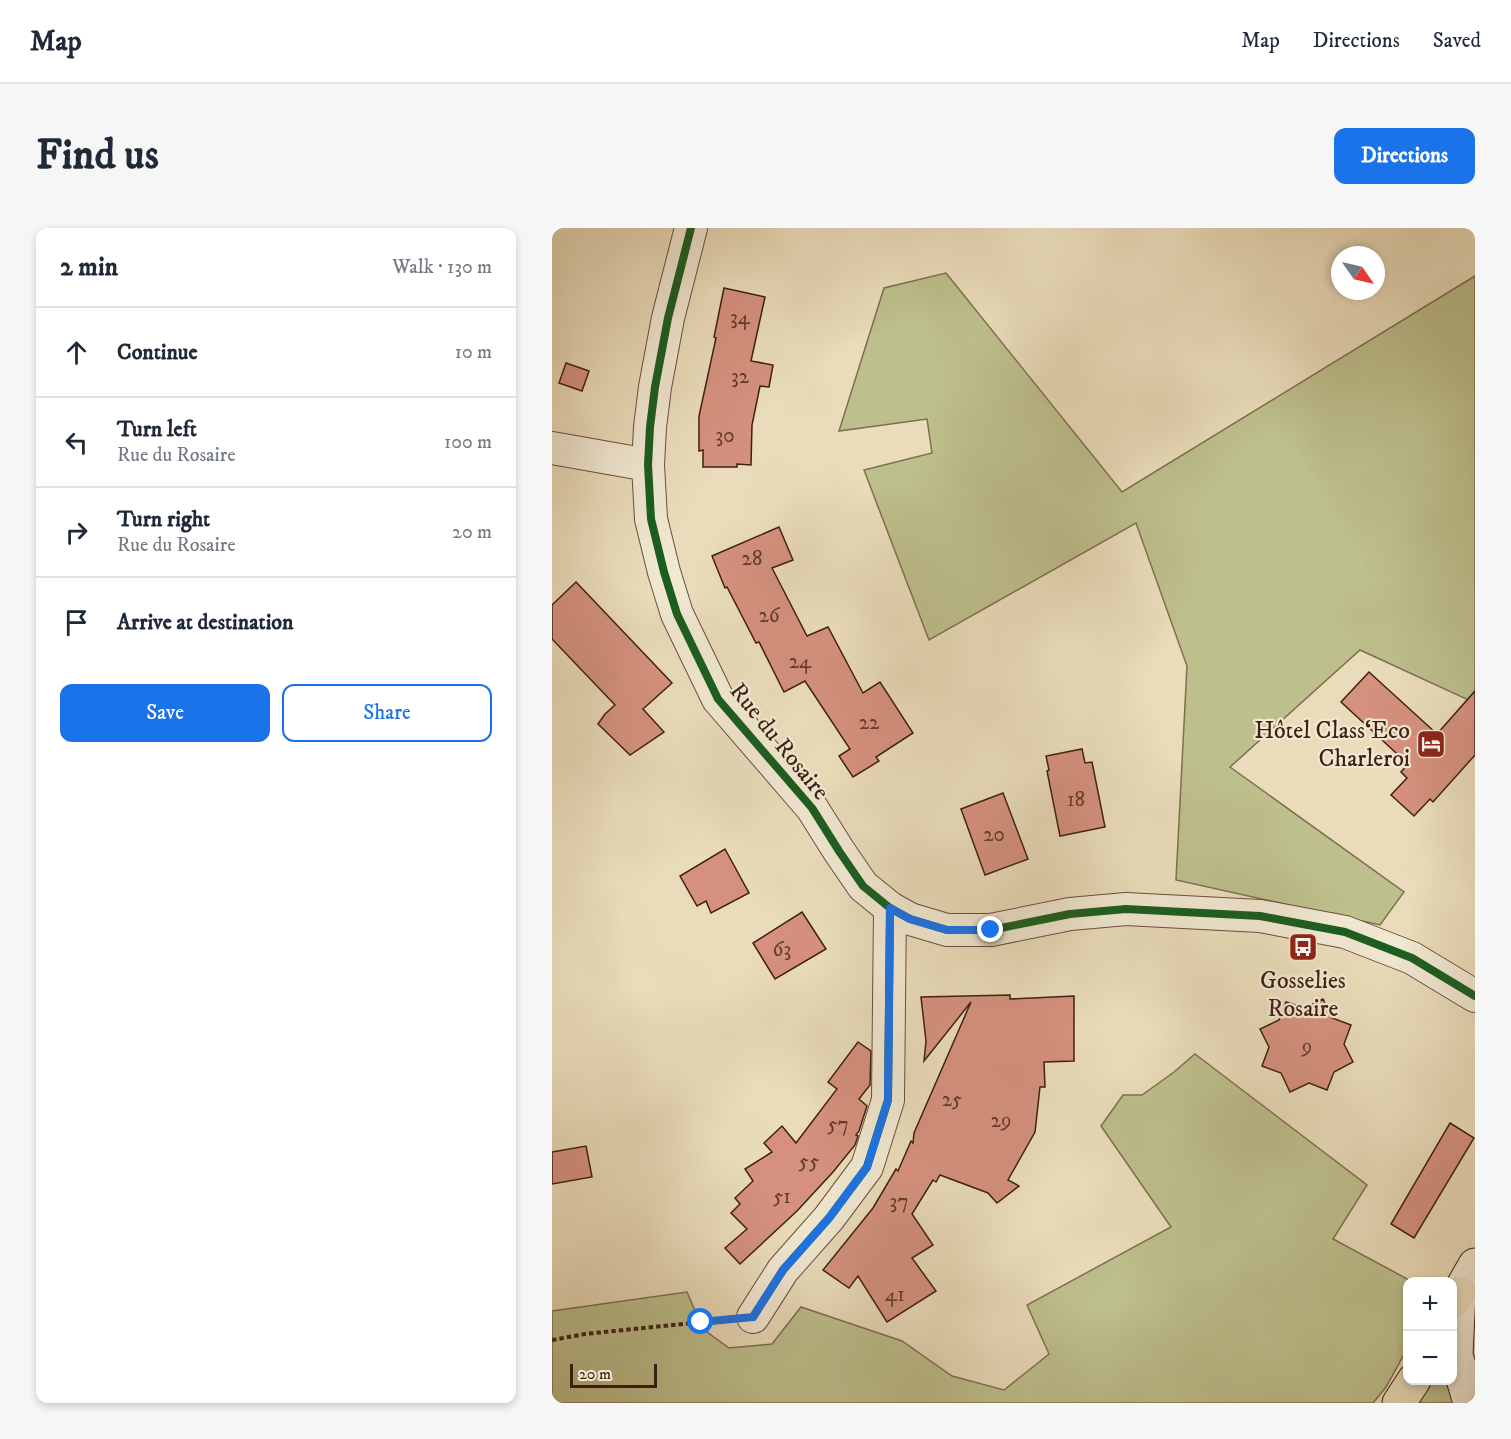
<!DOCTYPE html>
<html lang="en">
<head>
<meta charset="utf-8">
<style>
  body { margin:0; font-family:"IM FELL DW Pica",serif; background:#f6f6f7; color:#1f2937 }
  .controls { position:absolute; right:18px; bottom:18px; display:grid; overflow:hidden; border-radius:12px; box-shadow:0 3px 9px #0003 }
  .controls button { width:54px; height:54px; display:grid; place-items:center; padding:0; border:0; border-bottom:2px solid #e0e1e3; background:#fff; color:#1f2937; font:30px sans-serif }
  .compass { position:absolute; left:779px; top:18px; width:54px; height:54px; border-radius:50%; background:#fff; box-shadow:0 3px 9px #0003; rotate:124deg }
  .scale { position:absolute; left:18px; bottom:15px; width:87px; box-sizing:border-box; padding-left:6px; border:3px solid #401f13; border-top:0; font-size:16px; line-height:21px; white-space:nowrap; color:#401f13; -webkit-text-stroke:4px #f1e8d2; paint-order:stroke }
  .stop { position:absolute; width:18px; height:18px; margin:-14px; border:4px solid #1a73e8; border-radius:50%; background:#fff }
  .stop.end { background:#1a73e8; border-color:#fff; box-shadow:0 2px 6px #0008 }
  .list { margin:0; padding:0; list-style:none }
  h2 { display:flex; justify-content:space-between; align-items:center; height:78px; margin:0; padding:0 24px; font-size:26px }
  h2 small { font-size:20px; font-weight:400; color:#747a83 }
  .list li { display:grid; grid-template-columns:39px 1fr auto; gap:18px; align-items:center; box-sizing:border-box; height:90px; padding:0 24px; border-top:2px solid #e0e1e3 }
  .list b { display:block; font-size:22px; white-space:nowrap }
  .list p { margin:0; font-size:20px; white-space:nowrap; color:#747a83 }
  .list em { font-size:20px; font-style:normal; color:#747a83 }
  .actions { display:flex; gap:12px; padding:18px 24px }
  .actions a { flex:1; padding:14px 0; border:2px solid #1a73e8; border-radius:12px; text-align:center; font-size:21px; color:#1a73e8 }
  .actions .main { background:#1a73e8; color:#fff }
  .icon { flex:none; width:33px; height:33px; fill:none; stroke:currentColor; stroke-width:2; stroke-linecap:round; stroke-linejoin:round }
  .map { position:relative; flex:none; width:923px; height:1175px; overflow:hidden; border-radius:12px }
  header { display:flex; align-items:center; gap:36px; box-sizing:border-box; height:84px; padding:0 30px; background:#fff; border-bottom:2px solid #e0e1e3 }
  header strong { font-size:28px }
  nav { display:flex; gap:33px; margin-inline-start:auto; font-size:21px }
  .intro { display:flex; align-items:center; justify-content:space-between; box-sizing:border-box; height:144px; padding:0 36px }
  h1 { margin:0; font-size:42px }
  .button { padding:15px 27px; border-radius:12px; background:#1a73e8; color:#fff; font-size:21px; font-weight:700 }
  main { display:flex; gap:36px; padding:0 36px }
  aside { flex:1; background:#fff; border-radius:12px; box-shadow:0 3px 9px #0003 }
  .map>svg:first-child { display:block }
  .green { fill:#bdbf8c; stroke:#7e6f50; stroke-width:1.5 }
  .building { fill:#d5917e; stroke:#401f13; stroke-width:1.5 }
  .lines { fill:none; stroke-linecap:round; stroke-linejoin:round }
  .street-casing { stroke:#6a4e3d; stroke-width:34 }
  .secondary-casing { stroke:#401f13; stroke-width:35 }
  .highway-casing { stroke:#401f13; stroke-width:35 }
  .path { stroke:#401f13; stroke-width:4; stroke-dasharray:4.5 3; stroke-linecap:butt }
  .street { stroke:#f1e8d2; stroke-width:32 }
  .secondary { stroke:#f1e8d2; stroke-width:33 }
  .highway { stroke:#eadcba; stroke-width:33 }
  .cycleway-casing { stroke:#f1e8d2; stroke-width:11 }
  .cycleway { stroke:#1b5e20; stroke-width:8 }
  .route { stroke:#1a73e8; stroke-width:8 }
  .labels { text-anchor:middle; stroke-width:4.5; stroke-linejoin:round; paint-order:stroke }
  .number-label { font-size:21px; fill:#653c2e }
  .poi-label { font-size:24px; fill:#401f13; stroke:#f1e8d2; text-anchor:end }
  .street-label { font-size:24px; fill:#401f13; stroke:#f1e8d2 }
</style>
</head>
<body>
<header>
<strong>Map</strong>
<nav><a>Map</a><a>Directions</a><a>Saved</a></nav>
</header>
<div class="intro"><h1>Find us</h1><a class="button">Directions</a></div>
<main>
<aside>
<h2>2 min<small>Walk · 130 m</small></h2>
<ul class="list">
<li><svg class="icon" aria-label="ahead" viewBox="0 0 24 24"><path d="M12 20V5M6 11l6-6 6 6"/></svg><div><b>Continue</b></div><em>10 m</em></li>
<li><svg class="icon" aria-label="left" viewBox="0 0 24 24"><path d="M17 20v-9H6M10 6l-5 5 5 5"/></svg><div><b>Turn left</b><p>Rue du Rosaire</p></div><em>100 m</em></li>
<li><svg class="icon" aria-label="right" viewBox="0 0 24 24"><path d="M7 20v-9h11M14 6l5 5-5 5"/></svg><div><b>Turn right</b><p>Rue du Rosaire</p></div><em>20 m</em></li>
<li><svg class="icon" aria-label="arrive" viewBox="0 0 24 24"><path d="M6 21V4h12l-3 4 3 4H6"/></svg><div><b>Arrive at destination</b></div></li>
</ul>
<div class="actions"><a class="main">Save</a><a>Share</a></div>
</aside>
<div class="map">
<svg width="923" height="1175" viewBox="0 0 923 1175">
  <rect width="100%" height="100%" fill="#eadcba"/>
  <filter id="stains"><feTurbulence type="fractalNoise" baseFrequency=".00333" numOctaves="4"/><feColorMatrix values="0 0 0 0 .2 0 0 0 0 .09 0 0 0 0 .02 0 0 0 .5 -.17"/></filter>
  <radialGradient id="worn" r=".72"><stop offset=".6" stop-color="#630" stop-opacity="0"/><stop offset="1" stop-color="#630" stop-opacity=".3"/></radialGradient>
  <g class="green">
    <path d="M394 45 570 264 923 48V475L808 422 678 539 852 664 828 697 624 652 635 438 584 295 377 412 312 242 380 225 375 191 287 203 332 60Z"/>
    <path d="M643 826 815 957 781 1011 859 1053 856 1054 855 1121 834 1159 821 1175H0V1083L135 1064 151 1101 177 1120 220 1116 249 1079 350 1113 400 1148 452 1162 497 1126 475 1077 619 999 549 898 571 867H590L622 844Z"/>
    <path d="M876 1152 895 1153 903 1175H864Z"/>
  </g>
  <g class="building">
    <path d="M172 60 213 69 199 133 221 137 217 159 208 158 200 197 199 237 185 236V239H151V222L147 223V188L164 110 162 109Z"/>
    <path d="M14 135 37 143 30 163 7 155Z"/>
    <path d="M227 299 241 332 220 340 255 408 276 399 311 465 328 454 361 505 324 529 327 533 301 549 287 528 298 521 253 453 232 464 207 414 204 415 175 359 173 360 160 328Z"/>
    <path d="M24 354 120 455 91 481 112 504 78 527 46 496 53 486 63 477 0 411V377Z"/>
    <path d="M817 444 885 506 923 463V527L881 574 878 571 862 588 839 567 855 550 849 544 856 536 789 474Z"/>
    <path d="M530 521 533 535 540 534 553 599 508 608 495 543 497 542 494 528Z"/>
    <path d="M451 565 476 631 433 647 409 581Z"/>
    <path d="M173 621 197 665 159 685 154 673 145 678 128 648Z"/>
    <path d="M250 684 274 721 223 751 201 715Z"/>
    <path d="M458 767V771L522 768V833L492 834 493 859H488L483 904 456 952 467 958 445 975 436 965 388 947 384 954 381 952 360 986 381 1017 360 1030 384 1063 335 1094 306 1048 297 1060 271 1042 321 980 344 941 346 943 359 913 361 915 362 905 419 774 372 833 374 813 369 769Z"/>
    <path d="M771 771 780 790 799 797 792 816 801 834 782 844 775 862 757 855 738 864 729 845 710 838 717 819 708 801 727 792 734 774 753 780Z"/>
    <path d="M306 814 319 823 318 857 307 871 315 878 307 903 304 907 306 908 303 917 281 944 245 983 188 1036 173 1020 195 1001 179 985 188 976 183 970 201 953 193 941 220 924 212 915 230 898 244 915 285 861 276 854Z"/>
    <path d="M898 895 922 910 862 1010 839 996Z"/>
    <path d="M34 918 40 949 0 956V924Z"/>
  </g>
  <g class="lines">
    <g class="street-casing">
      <g id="street">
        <path d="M139 0 116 90 103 159 98 199 96 237 99 291 112 344 125 386 166 471 260 580 287 623 311 658 338 680 358 691 395 702H439L518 686 574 681 708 688 793 704 860 730 923 768"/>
        <path d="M0 220 96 237"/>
        <path d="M201 1089 231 1042 277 990 315 939 336 872 338 680"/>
      </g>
    </g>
    <g class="secondary-casing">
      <path id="secondary" d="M918 1175 904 1127 907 1065 923 1037"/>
    </g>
    <g class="highway-casing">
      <g id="highway">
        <path d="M900 1074 907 1065"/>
        <path d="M847 1175 862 1152"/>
      </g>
    </g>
    <path class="path" d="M0 1112 33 1106 171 1092"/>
    <use href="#street" class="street"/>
    <use href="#secondary" class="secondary"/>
    <use href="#highway" class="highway"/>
    <g class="cycleway-casing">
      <g id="cycleway">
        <path d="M139 0 116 90 103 159 98 199 96 237 99 291 112 344 125 386 166 471 260 580 287 623 311 658 338 680 358 691 395 702H439L518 686 574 681 708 688 793 704 860 730 923 768"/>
        <path d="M201 1089 231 1042 277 990 315 939 336 872 338 680"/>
      </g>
    </g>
    <use href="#cycleway" class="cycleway"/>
  </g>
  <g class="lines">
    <path class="route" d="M149 1094 201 1089 231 1042 277 990 315 939 336 872 338 680 358 691 395 702H439"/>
  </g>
  <defs>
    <g id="hotel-square" transform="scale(1.5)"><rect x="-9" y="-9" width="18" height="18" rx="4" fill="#8f2418" stroke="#f1e8d2"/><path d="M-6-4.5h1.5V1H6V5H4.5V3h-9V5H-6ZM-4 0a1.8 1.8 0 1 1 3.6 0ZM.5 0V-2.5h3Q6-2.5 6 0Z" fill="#fff"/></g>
    <g id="bus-square" transform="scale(1.5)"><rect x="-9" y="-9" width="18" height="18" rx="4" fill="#8f2418" stroke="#f1e8d2"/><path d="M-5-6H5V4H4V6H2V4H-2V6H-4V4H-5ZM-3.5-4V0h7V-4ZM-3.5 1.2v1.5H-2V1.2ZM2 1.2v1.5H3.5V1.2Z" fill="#fff"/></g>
  </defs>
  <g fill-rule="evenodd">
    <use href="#hotel-square" x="879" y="516"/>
    <use href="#bus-square" x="751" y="719"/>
  </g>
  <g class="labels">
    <g class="number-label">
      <text x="188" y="96">34</text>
      <text x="188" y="155">32</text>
      <text x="173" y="214">30</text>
      <text x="200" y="337">28</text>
      <text x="217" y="394">26</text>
      <text x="248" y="440">24</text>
      <text x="317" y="501">22</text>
      <text x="524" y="578">18</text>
      <text x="442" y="613">20</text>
      <text x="230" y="728">63</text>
      <text x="755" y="825">9</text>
      <text x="400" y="878">25</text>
      <text x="449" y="899">29</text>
      <text x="286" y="903">57</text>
      <text x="257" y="940">55</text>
      <text x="230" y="975">51</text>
      <text x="347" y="980">37</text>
      <text x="343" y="1073">41</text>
    </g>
    <g class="poi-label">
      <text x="858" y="510">Hôtel Class‘Eco<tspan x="858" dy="28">Charleroi</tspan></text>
      <text x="751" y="760" text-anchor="middle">Gosselies<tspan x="751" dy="28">Rosaire</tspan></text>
    </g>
    <g class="street-label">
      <text transform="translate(228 513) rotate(51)" y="8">Rue du Rosaire</text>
    </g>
  </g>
  <rect width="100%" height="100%" filter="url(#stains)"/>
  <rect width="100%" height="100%" fill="url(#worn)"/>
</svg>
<div class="controls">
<button>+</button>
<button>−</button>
</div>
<svg class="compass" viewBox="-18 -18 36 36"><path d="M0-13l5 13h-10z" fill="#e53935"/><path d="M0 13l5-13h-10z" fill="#747a83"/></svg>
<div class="scale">20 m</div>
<div class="stop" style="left:149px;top:1094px"></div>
<div class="stop end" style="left:439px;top:702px"></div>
</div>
</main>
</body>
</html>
